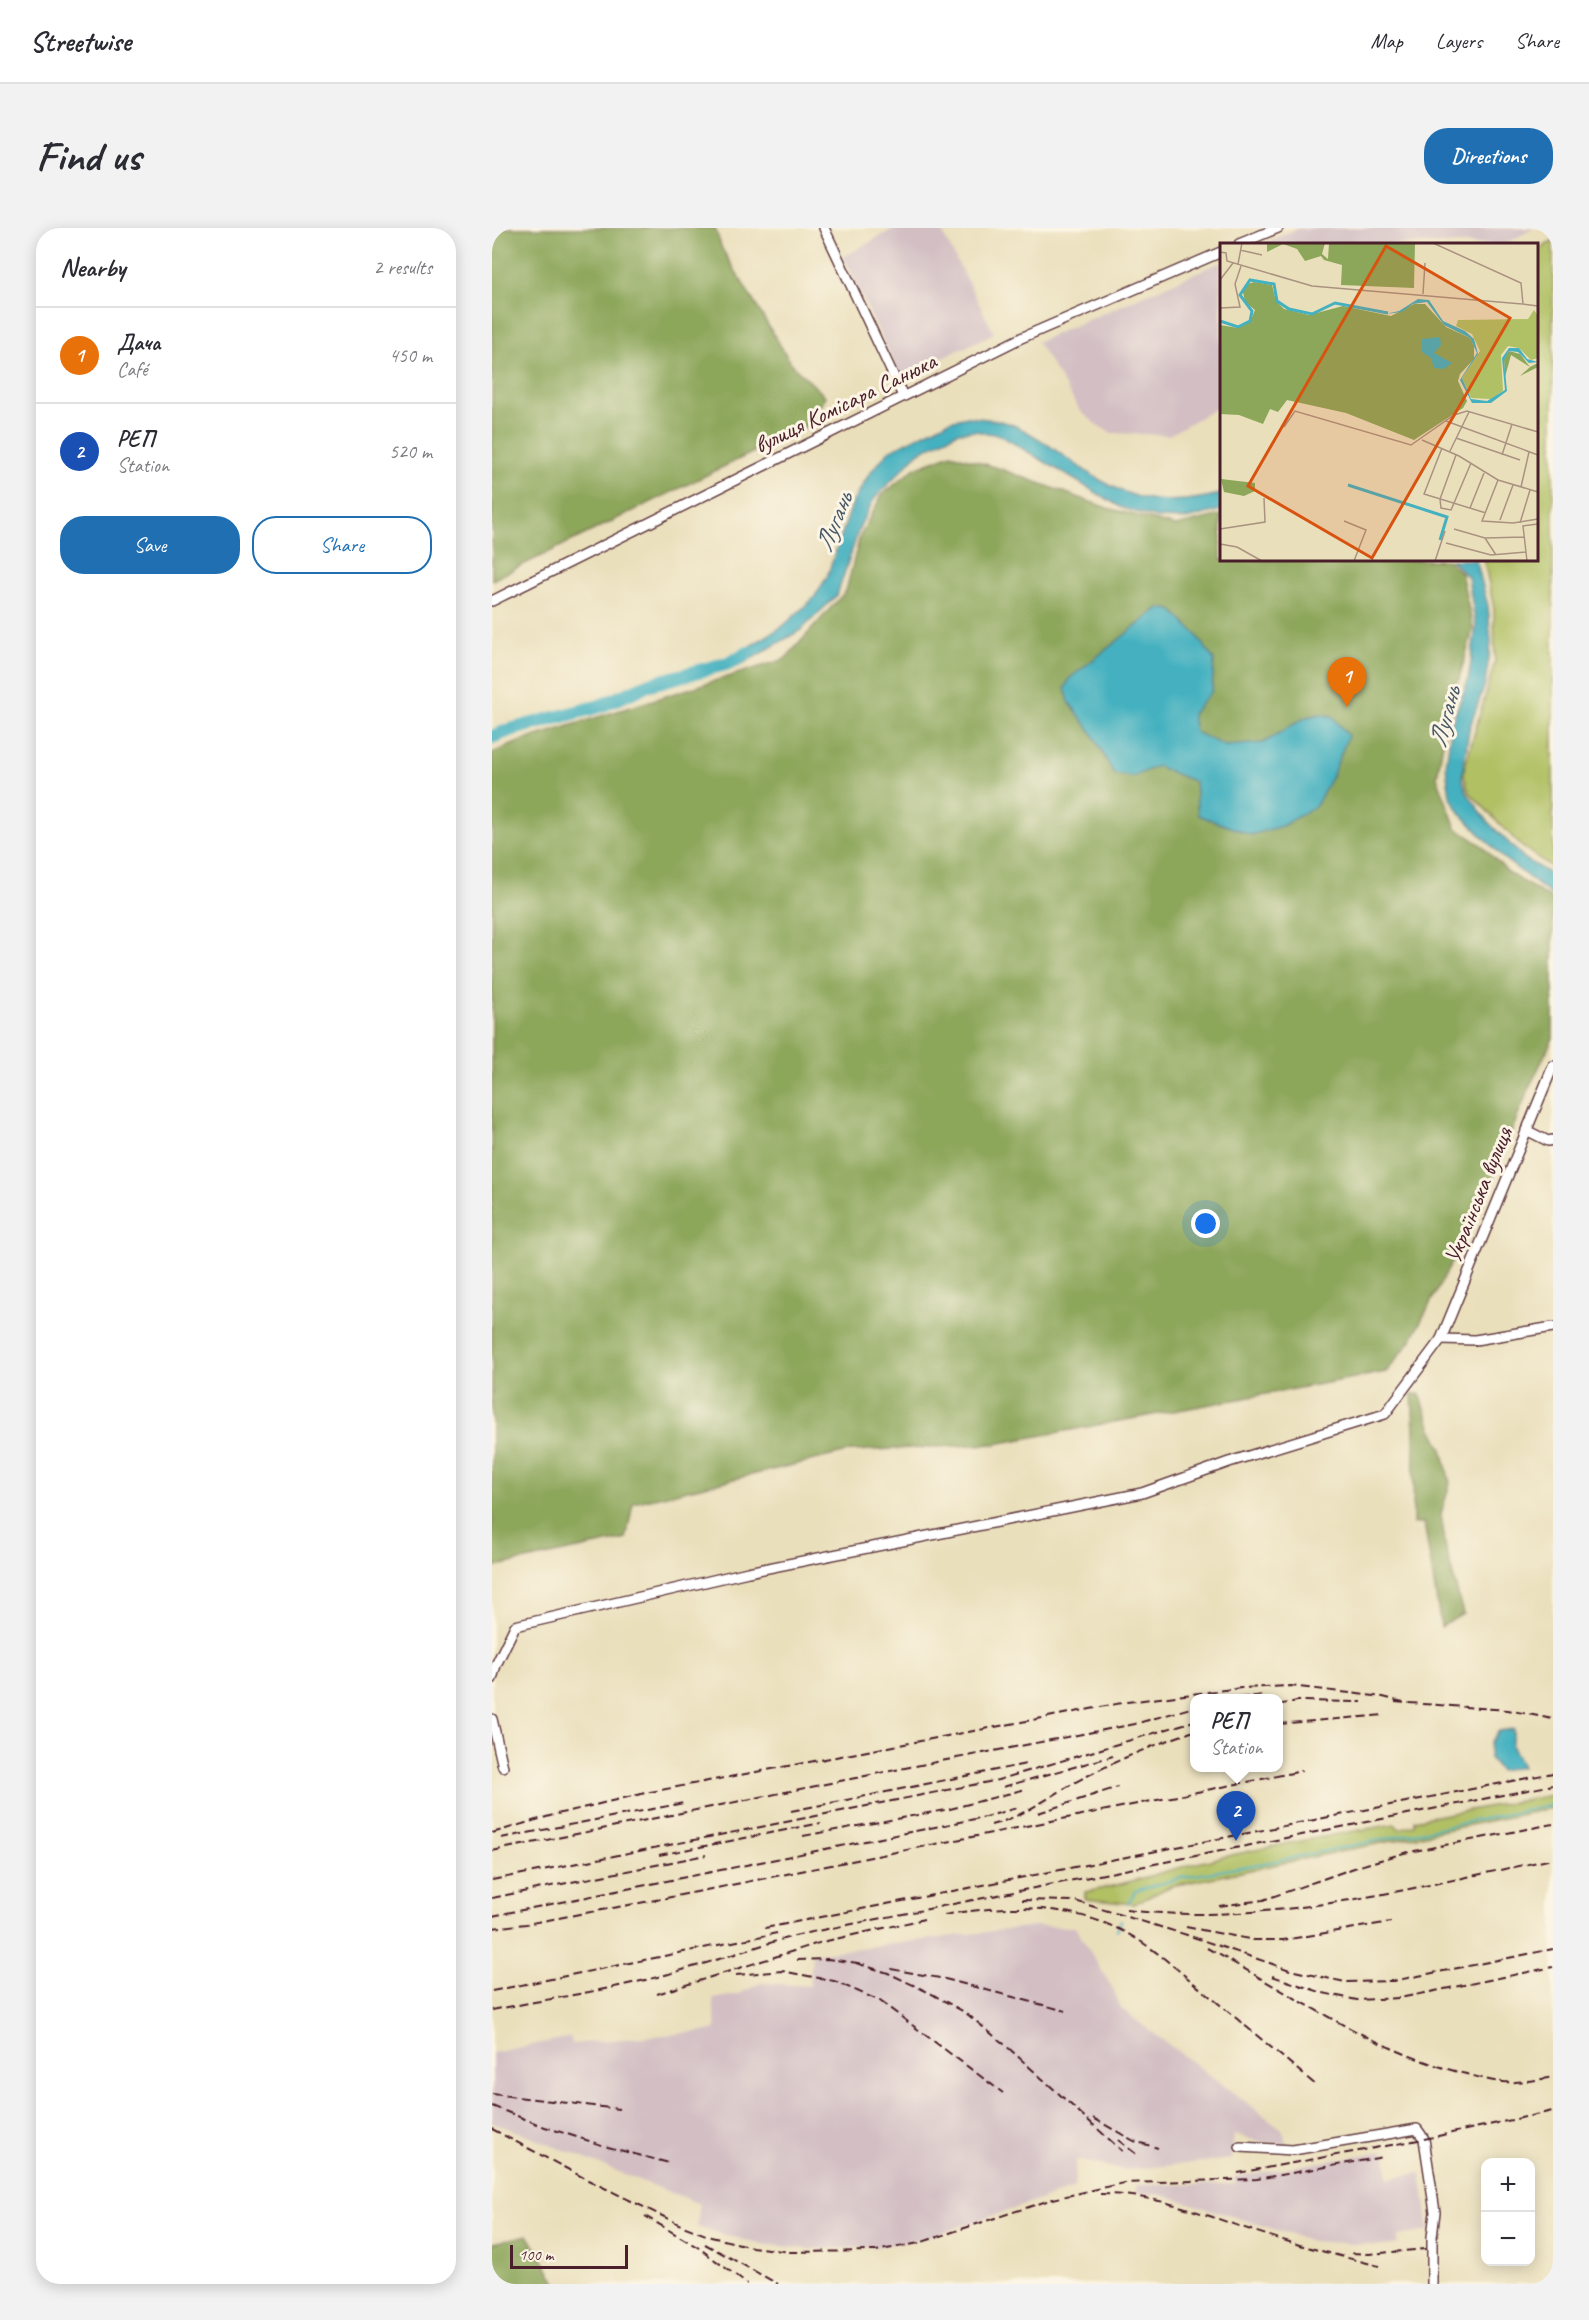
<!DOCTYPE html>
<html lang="en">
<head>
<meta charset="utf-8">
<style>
  body { margin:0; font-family:Caveat,sans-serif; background:#f2f2f3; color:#2b2b33 }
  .controls { position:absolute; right:18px; bottom:18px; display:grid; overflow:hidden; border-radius:12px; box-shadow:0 3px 15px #0003 }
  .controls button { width:54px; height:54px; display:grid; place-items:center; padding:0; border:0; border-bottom:2px solid #e1e1e2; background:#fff; color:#2b2b33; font:30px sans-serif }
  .scale { position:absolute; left:18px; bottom:15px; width:118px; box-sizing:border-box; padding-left:6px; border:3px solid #4a1f2b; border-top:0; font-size:16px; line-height:21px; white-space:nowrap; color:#4a1f2b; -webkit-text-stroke:4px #fcf5e5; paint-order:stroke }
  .you { position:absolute; left:714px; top:996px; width:21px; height:21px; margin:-15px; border:4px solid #fff; border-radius:50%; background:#1a73e8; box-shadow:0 0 0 9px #1a73e833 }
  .badge { display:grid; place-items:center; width:39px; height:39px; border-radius:50%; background:#1f6fb2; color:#fff; font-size:20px; font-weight:700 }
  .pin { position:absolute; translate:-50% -50px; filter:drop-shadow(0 2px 3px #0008) }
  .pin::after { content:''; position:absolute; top:32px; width:21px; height:18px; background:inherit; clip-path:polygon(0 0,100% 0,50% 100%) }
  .popup { position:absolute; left:698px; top:1466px; width:93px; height:78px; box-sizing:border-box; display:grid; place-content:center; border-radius:12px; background:#fff; filter:drop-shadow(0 2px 4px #0005); font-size:20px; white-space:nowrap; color:#7c7c81 }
  .popup b { font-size:22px; color:#2b2b33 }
  .popup::after { content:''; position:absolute; left:50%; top:100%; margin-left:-12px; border:12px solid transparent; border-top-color:#fff }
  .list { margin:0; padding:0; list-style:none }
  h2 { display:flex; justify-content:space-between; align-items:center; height:78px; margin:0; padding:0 24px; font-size:26px }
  h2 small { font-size:20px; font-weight:400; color:#7c7c81 }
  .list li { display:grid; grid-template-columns:39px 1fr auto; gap:18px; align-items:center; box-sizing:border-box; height:96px; padding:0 24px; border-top:2px solid #e1e1e2 }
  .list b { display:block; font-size:22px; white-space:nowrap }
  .list p { margin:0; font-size:20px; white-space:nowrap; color:#7c7c81 }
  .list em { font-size:20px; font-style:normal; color:#7c7c81 }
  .actions { display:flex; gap:12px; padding:18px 24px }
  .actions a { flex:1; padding:14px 0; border:2px solid #1f6fb2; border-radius:24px; text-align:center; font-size:21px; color:#1f6fb2 }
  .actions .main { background:#1f6fb2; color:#fff }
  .map { position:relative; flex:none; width:1061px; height:2056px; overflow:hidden; border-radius:24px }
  header { display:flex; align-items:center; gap:36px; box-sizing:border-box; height:84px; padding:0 30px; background:#fff; border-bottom:2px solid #e1e1e2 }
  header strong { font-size:28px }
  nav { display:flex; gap:33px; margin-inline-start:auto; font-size:21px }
  .intro { display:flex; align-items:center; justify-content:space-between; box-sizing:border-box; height:144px; padding:0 36px }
  h1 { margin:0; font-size:42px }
  .button { padding:15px 27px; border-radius:24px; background:#1f6fb2; color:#fff; font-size:21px; font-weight:700 }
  main { display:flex; gap:36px; padding:0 36px }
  aside { flex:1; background:#fff; border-radius:24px; box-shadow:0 3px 15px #0003 }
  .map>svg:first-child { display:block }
  .industrial { fill:#d2bec3 }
  .green { fill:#b0c064; stroke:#7d7048; stroke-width:1.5 }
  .forest { fill:#8ca65a; stroke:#6b6242; stroke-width:1.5 }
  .water { fill:#44b1c0; stroke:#476876; stroke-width:1.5 }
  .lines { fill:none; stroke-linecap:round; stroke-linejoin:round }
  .stream { stroke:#44b1c0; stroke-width:2 }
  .river { stroke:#44b1c0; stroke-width:14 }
  .minor-casing { stroke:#623c41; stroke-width:12 }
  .minor { stroke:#fff; stroke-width:9 }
  .rail { stroke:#4a1f2b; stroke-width:2; stroke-dasharray:9 4.5; stroke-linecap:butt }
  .labels { text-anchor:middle; stroke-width:6; stroke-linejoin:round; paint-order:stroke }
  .street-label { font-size:24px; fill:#4a1f2b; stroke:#fcf5e5 }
  .water-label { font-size:26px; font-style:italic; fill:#485967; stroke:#fcf5e5 }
  .inset-river { fill:none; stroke:#44b1c0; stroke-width:3 }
  .inset-road { fill:none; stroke:#aa9281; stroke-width:1.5 }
  .view { fill:#d8530f; fill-opacity:0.15; stroke:#d8530f; stroke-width:3 }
  .inset-edge { fill:none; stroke:#4a1f2b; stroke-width:3 }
</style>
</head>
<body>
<header>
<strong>Streetwise</strong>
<nav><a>Map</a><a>Layers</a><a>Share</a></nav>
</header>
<div class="intro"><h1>Find us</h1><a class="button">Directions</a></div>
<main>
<aside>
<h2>Nearby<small>2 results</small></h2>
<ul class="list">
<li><span class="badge" style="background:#e8710a">1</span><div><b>Дача</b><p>Café</p></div><em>450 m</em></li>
<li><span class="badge" style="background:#1a4fb4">2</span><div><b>РЕП</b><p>Station</p></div><em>520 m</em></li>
</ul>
<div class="actions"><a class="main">Save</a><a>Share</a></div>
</aside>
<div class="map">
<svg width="1061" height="2056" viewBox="0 0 1061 2056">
  <rect width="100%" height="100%" fill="#fcf5e5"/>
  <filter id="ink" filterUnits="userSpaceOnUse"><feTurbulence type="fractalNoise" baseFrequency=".0167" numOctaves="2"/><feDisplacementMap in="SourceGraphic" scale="12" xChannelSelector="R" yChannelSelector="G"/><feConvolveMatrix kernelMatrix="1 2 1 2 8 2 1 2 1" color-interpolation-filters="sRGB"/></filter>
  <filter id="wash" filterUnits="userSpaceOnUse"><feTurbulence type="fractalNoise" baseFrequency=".008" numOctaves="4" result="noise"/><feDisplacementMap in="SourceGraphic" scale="24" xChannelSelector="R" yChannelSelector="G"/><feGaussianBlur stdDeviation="1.35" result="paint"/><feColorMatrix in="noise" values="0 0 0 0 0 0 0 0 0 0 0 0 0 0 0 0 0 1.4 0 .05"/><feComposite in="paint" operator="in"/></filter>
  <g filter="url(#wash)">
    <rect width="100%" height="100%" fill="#eadfbb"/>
    <g class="industrial">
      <path d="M403 0H448L502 105 409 150 351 29Z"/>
      <path d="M807 0H1042L1013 16H770Z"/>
      <path d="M729 34V177L677 207 619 205 608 199 589 184 545 114Z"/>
      <path d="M542 1698 583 1699 621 1761 629 1780 641 1790 790 1901 795 1916 770 1914 742 1907 740 1931 633 1942 584 1932 582 1960 545 1973 430 2011 385 2019 318 2021 267 2016 205 1999 208 1976 0 1894V1825L79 1809 80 1816 224 1802 221 1771 247 1766 269 1755 318 1758 320 1726Z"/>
      <path d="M893 1923 897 1950 929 1945 937 2003 906 2008V2016L892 2018 820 2013 671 1967 644 1964V1957L743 1956 742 1949Z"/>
    </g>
    <g class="green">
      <path d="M1061 13V640L1029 618 977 564 971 545 1003 434 1002 380 992 332H1044L1045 23Z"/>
      <path d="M1061 1567V1580L679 1658 642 1676 593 1671V1664C634 1657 673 1642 714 1633 776 1618 840 1607 903 1596L907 1601 922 1597V1592Z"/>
    </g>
    <g class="forest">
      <path d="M0 0H223L230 21 300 137 333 168 323 194 0 352Z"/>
      <path d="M459 226 506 240 615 280 684 298 729 287V332H955L969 345 981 401 954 497 945 549 964 600 988 616 1018 646 1061 672V810L1038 858 990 976 918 1114 894 1144 503 1216 360 1223 141 1275 134 1311 0 1339V525L32 512 293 431 354 363 368 308 390 267 423 240Z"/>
      <path d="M920 1166H928L939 1198 950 1221 958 1255 949 1286 954 1321 971 1386 949 1399 932 1295 921 1296 922 1203Z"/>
      <path d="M36 2007 65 2056H0V2015Z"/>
    </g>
    <g class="water">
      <path d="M476 189C491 191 507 191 521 197 539 204 556 217 572 228 630 269 657 282 729 266V282L694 291 666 290 630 280 508 207 483 203 466 204 426 225 382 271 368 298 345 367 309 402 245 439 238 430 290 399 322 370 335 349 361 274 378 245 397 223 457 193Z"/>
      <path d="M959 332H984L996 378 999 415 993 456 977 501 970 550 975 565 997 595 1033 631 1061 648V668L1010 629 969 586 958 568 954 538 960 494 976 453 984 399 976 349Z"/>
      <path d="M667 380 680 382 703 405 722 432 720 463 700 486 703 504 733 518 771 515 814 489 828 486 840 488 856 508 841 546 824 578 790 598 759 607 706 587 703 554 665 538 641 549 622 546 600 505 577 474 573 460 578 450Z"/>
      <path d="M1022 1501 1019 1517 1030 1539 1008 1543 997 1530 998 1515 1007 1503Z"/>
    </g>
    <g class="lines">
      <g class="stream">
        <path d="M636 1676 643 1663 692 1649 784 1633 1061 1577"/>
        <path d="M625 1703 629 1693"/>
      </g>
      <path class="river" d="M0 509 18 502 108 478 158 456 237 435 256 425"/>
    </g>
  </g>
  <g filter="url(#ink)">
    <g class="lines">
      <g class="minor-casing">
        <g id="minor">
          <path d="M332 0 411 168"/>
          <path d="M747 16 786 0"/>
          <path d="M0 373 529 110 729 24"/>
          <path d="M1034 902 1056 913 1061 912"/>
          <path d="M949 1111 983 1112 1061 1099"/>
          <path d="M0 1451 4 1437 23 1398 256 1344 650 1265 737 1234 893 1186 949 1111 1061 838"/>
          <path d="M0 1491 11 1539"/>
          <path d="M748 1919 801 1922 925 1901 932 1911 943 1984 940 2009V2056"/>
        </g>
      </g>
      <use href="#minor" class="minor"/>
      <g class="rail">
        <path d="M747 1470 772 1467"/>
        <path d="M903 1474 1016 1482 1061 1491"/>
        <path d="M786 1477 805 1473 870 1474"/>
        <path d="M786 1496 893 1487"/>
        <path d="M511 1559 621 1528"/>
        <path d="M299 1583 534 1536"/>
        <path d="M546 1585 626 1559"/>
        <path d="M499 1597C530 1589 554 1571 582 1555 620 1534 661 1517 702 1503"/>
        <path d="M0 1605 61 1587 153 1565 635 1474 749 1460 799 1458 891 1469 911 1474"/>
        <path d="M311 1608 458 1581 534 1561"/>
        <path d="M9 1610 192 1575"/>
        <path d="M0 1623 423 1538 643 1496 702 1479"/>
        <path d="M167 1627 329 1595"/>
        <path d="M0 1652 506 1552 702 1493"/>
        <path d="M0 1670 214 1627"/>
        <path d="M530 1672 583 1673 695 1707 798 1742 853 1754 901 1753 1061 1721"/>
        <path d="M727 1678 771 1672 868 1638 912 1625 1061 1596"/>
        <path d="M634 1682C778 1699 921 1659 1061 1631"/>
        <path d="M452 1687C508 1677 568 1675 622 1699 655 1713 683 1740 710 1762 749 1794 787 1826 825 1858"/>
        <path d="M0 1688 493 1589 525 1580"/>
        <path d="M694 1699 762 1712H791L899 1694"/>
        <path d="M0 1700 34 1696 169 1671 810 1543"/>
        <path d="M273 1700 1061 1545"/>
        <path d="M715 1720C798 1765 878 1821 970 1845 983 1848 997 1853 1011 1854 1028 1855 1044 1852 1061 1849"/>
        <path d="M305 1732 336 1731 373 1736"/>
        <path d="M364 1735 396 1745 438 1765 474 1785 512 1816 630 1923"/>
        <path d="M399 1741 453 1751 574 1783"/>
        <path d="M244 1747 290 1743 342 1753 388 1773 511 1865"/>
        <path d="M780 1748 831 1765 865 1772 908 1770 1061 1739"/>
        <path d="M0 1763 285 1705"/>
        <path d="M165 1766 330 1714 432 1691"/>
        <path d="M0 1782C66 1769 133 1760 197 1740 237 1729 275 1714 315 1705L1061 1557"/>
        <path d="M0 1866 127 1881"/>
        <path d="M0 1878 53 1899 116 1919 177 1935"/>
        <path d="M601 1890 642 1913 666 1920"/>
        <path d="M0 1901 96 1952 191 1998 219 2009 260 2019 298 2024 384 2023 427 2015 561 1971 632 1955 765 1951 891 1929"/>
        <path d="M626 1912 644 1926"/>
        <path d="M746 1945 932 1911 1061 1883"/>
        <path d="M608 1966C666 1966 706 1985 759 2002 801 2016 844 2027 887 2038"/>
        <path d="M153 1988 207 2020 255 2056"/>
        <path d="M213 2016 286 2056"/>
        <path d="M860 2025 877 2026 934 2021"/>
      </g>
    </g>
  </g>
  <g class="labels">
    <g class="street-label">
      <text transform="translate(353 175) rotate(-26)" y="8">вулиця Комісара Санюка</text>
      <text transform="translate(986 967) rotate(-68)" y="8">Українська вулиця</text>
    </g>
    <g class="water-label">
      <text transform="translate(341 294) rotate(-68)" y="9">Лугань</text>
      <text transform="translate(952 489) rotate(-75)" y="9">Лугань</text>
    </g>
  </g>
  <g transform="translate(728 15)">
    <rect width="318" height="318" fill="#eadfbb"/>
    <path d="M314 67 318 73V115L311 117 299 105 288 103 281 112 283 148 271 156 251 155 242 135 260 108 252 91 236 83 238 77 308 76Z" fill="#b0c064"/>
    <path d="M47 0H105L102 11 108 16 109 0H195L194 45 121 42 122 22 104 17 101 13 85 18 77 6 63 1 47 9ZM34 39 52 42 56 58 64 66 89 72 123 63 171 73 194 61H205L226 84 250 95 254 103V116L240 131 238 138 247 158 243 165 194 197 126 170 67 157 58 169 50 166 43 181 19 172 0 171V82L18 85 30 79 35 67 25 59 23 49 25 42ZM289 108 300 111 310 124 318 120V124L300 133 310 124 291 112 285 134 284 116ZM1 236 35 240V248L24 253 4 249Z" fill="#8ca65a"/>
    <path d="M198 56 209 57 223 78 245 88 254 96 258 111 242 135 251 156 267 158 285 147 282 115 289 105H299L307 116 318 119 309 120 298 109 289 108 284 117 287 148 271 160H252L240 137 257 110 250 95 224 82 207 59 193 61 182 69 165 71 179 68ZM220 94 221 102 214 110 232 120 224 126 214 125 211 115 202 109V96Z" fill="#44b1c0"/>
    <path class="inset-river" d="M0 78 18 84 30 78 32 68 20 52 30 37 54 41 57 58 69 66 92 71 115 60 168 70M128 242 227 274 220 297"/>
    <path class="inset-road" d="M213 0 301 40 303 61 318 63M20 7 42 12M0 9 6 10 7 18 92 43 302 61M18 21 22 0M0 37 13 20M203 51 205 20M0 65 20 64 15 41 21 23M226 178 318 212M64 184 75 168 191 202 234 172 247 168 318 189M236 195 300 217M202 197 239 213 278 237 318 249M222 205 204 251 266 270M230 208 249 169M236 212 220 256 221 265 231 267 251 220M282 212 292 181M278 237 262 278 293 280 318 276M301 244 309 209M250 265 264 230M280 277 293 242M124 278 146 287 134 318M300 280 310 247M0 286 45 279 44 255M234 286 265 295 304 294M265 295 276 312M226 300 271 312 306 309M0 301 17 304 42 318M215 318 225 288M307 318 303 283 318 281"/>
    <path class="view" d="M166 3 290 75 152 315 28 243Z"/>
    <rect width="318" height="318" class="inset-edge"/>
  </g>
</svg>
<div class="controls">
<button>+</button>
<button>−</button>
</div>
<div class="scale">100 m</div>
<div class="you"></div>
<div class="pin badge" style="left:855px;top:479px;background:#e8710a">1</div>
<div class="pin badge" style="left:744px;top:1613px;background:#1a4fb4">2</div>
<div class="popup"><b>РЕП</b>Station</div>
</div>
</main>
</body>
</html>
